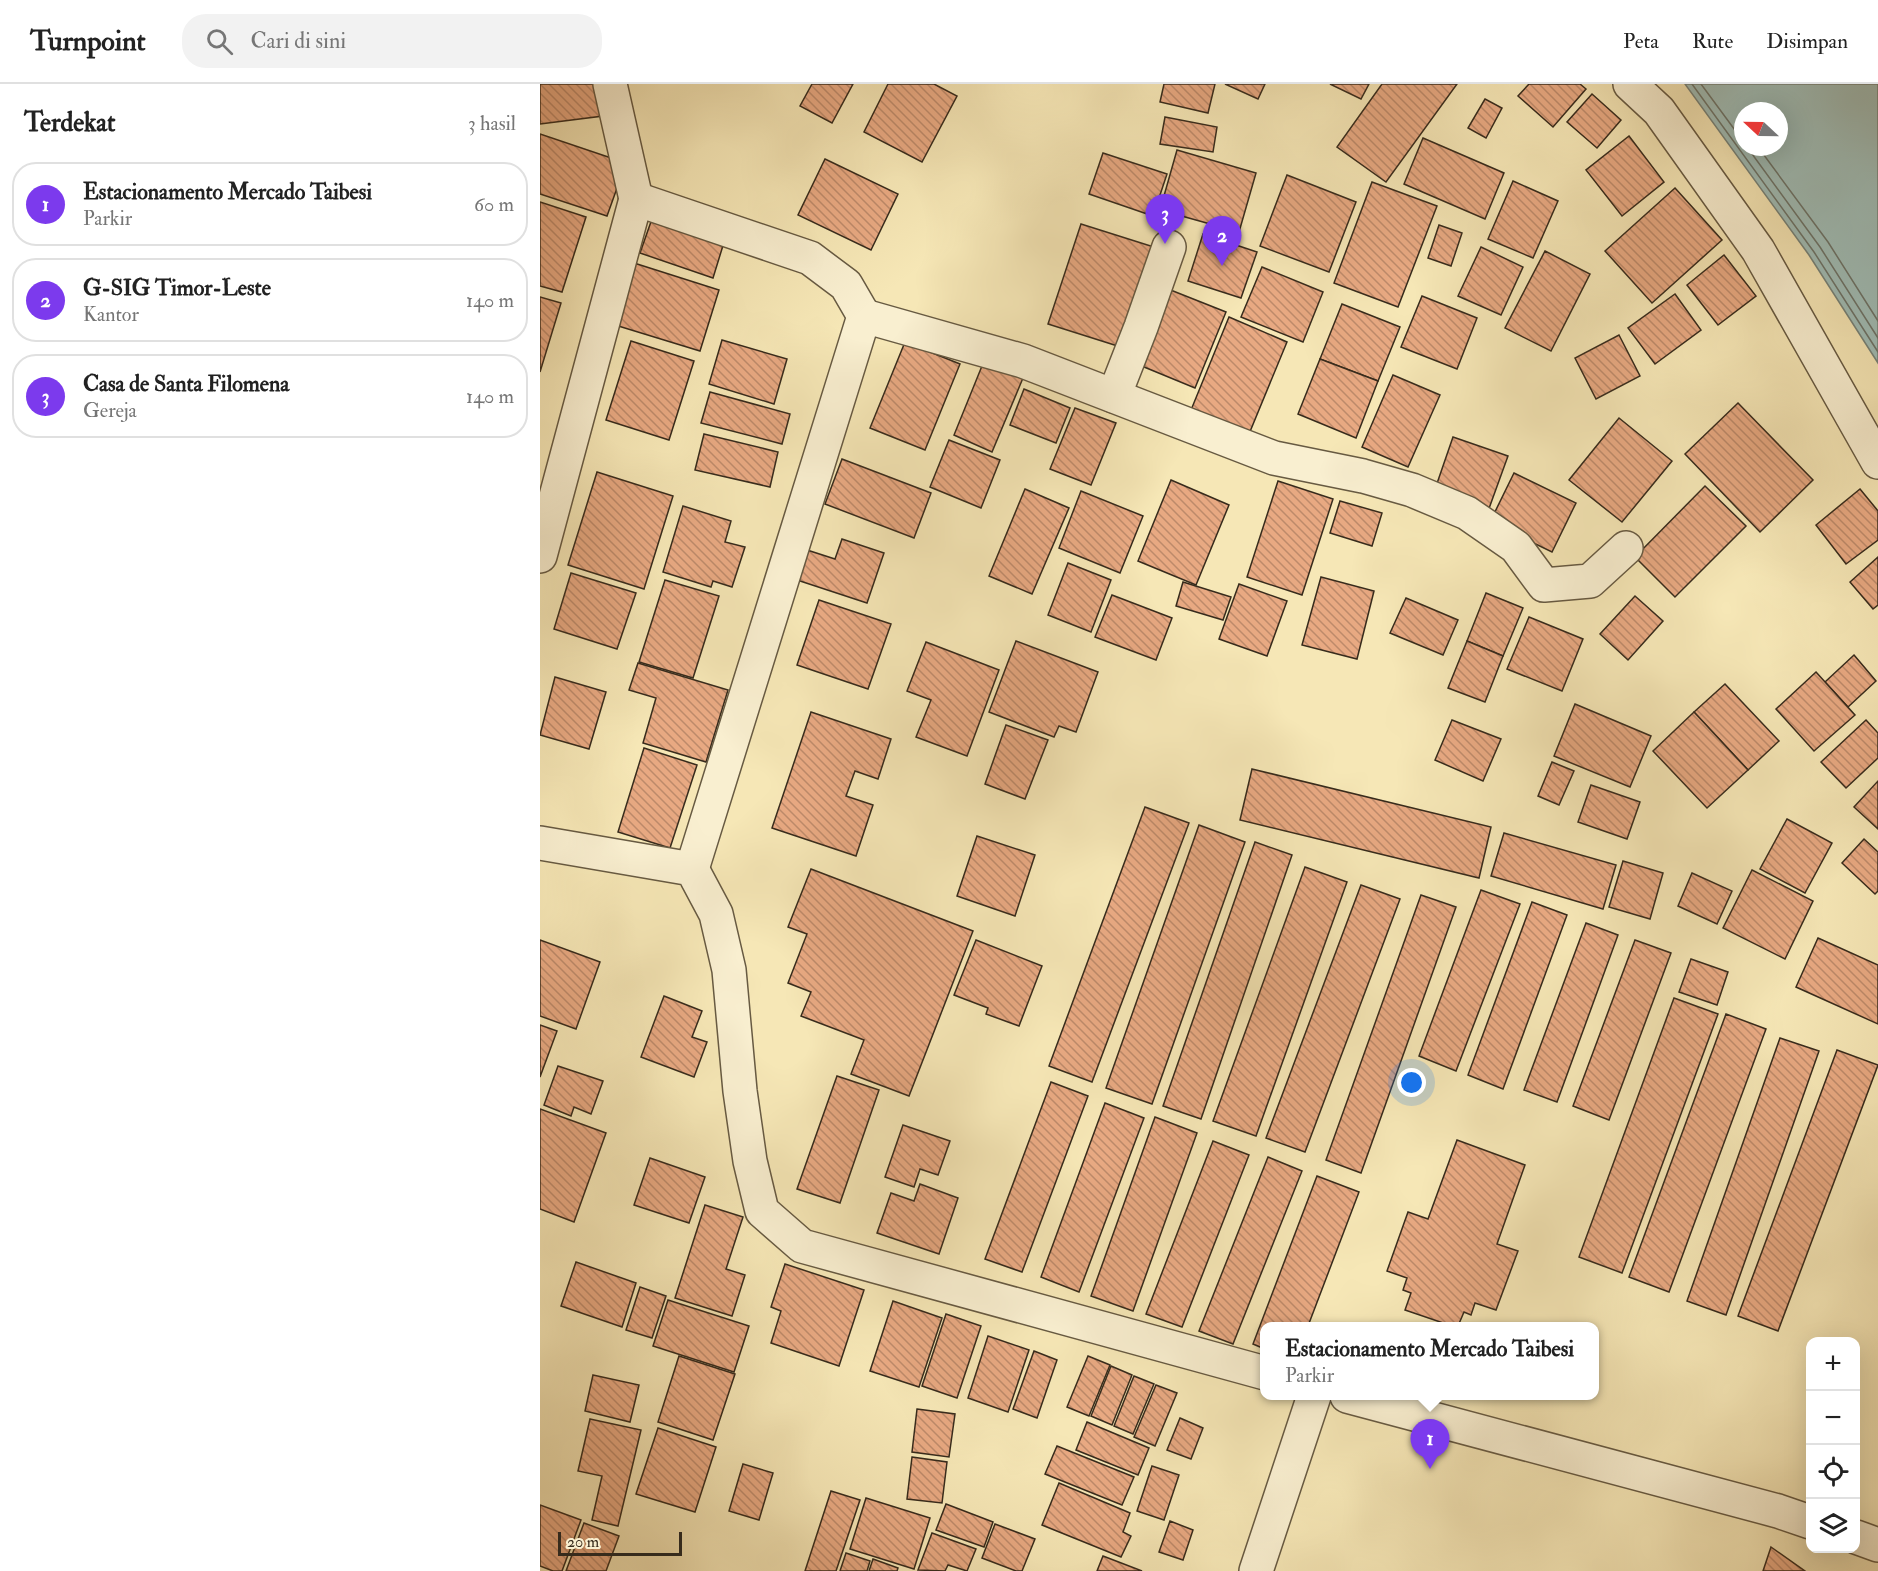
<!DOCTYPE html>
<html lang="id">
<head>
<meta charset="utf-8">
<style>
  body { margin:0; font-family:"IM FELL Double Pica",serif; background:#f2f2f2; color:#222 }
  .controls { position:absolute; right:18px; bottom:18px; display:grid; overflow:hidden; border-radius:12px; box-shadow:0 6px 24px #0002 }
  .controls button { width:54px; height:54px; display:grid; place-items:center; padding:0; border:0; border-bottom:2px solid #e0e0e0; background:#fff; color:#222; font:30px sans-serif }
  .compass { position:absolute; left:1194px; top:18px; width:54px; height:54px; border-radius:50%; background:#fff; box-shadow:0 6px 24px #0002; rotate:292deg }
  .scale { position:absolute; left:18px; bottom:15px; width:124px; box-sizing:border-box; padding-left:6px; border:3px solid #372b1c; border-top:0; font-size:16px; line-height:21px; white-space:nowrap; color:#372b1c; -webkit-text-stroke:4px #f9efd0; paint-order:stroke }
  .you { position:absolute; left:872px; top:999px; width:21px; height:21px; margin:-15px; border:4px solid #fff; border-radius:50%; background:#1a73e8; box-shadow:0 0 0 9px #1a73e833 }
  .badge { display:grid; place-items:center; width:39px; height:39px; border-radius:50%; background:#7c3aed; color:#fff; font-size:20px; font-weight:700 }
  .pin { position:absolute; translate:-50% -50px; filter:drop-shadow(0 2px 3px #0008) }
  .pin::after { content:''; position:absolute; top:32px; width:21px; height:18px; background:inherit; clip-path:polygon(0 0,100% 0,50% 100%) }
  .popup { position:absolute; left:720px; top:1238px; width:339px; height:78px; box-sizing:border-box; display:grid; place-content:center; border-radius:12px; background:#fff; filter:drop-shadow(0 2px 4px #0005); font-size:20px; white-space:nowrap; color:#767676 }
  .popup b { font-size:22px; color:#222 }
  .popup::after { content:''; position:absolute; left:50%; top:100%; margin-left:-12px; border:12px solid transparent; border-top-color:#fff }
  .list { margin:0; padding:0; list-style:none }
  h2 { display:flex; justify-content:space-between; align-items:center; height:78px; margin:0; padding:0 24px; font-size:26px }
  h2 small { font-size:20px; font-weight:400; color:#767676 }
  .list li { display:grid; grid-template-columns:39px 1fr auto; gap:18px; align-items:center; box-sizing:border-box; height:84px; margin:0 12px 12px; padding:0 12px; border:2px solid #e0e0e0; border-radius:24px }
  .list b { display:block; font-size:22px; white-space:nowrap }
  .list p { margin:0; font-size:20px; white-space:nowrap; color:#767676 }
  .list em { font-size:20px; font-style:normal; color:#767676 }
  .icon { flex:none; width:33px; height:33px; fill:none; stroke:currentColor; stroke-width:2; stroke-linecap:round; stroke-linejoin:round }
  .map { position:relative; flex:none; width:1338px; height:1487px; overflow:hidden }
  header { display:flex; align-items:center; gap:36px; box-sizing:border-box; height:84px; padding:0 30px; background:#fff; border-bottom:2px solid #e0e0e0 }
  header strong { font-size:28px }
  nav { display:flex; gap:33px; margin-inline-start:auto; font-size:21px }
  .search { width:420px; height:54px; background:#f2f2f2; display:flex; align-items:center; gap:15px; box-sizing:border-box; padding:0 21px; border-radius:24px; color:#767676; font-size:22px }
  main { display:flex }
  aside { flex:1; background:#fff }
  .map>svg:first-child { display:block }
  .water { fill:#a0beb8; stroke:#76837a; stroke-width:1.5; fill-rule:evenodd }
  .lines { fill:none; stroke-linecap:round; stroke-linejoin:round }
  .shore { stroke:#6c746a; stroke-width:1.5 }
  .building { fill:url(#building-back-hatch); stroke:#372b1c; stroke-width:1.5 }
  .street-casing { stroke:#675a42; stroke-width:36 }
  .street { stroke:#f9efd0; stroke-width:33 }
</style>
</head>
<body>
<header>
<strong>Turnpoint</strong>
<div class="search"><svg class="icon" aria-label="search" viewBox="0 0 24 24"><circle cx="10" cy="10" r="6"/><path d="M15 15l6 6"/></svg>Cari di sini</div>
<nav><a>Peta</a><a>Rute</a><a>Disimpan</a></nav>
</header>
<main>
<aside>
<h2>Terdekat<small>3 hasil</small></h2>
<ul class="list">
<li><span class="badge">1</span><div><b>Estacionamento Mercado Taibesi</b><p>Parkir</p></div><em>60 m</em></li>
<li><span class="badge">2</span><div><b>G-SIG Timor-Leste</b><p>Kantor</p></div><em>140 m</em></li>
<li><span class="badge">3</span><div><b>Casa de Santa Filomena</b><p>Gereja</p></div><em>140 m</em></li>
</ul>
</aside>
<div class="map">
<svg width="1338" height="1487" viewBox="0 0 1338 1487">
  <defs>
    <pattern id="building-back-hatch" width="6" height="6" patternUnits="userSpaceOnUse" patternTransform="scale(1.5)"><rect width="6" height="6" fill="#e8a982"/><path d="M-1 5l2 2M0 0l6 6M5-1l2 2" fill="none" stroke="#bd8a6a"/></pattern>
  </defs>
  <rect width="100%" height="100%" fill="#f6e7b6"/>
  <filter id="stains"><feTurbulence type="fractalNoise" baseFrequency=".00333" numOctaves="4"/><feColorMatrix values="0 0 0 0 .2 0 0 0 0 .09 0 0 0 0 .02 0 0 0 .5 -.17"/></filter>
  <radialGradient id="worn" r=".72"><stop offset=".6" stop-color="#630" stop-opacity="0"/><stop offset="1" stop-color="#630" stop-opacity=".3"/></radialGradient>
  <path class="water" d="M1145 0H1338V279L1269 171ZM1203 27H1239V63H1203Z"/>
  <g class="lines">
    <g class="shore">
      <path d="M1152 0 1274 168 1338 268"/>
      <path d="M1161 0 1203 57"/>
      <path d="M1207 63 1280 163 1338 254"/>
      <path d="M1218 63 1288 158 1338 237"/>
    </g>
  </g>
  <g class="building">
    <path d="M0 0H59L63 32 0 40Z"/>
    <path d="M272 0H313L292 39 260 22Z"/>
    <path d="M348 0H394L417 12 382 78 324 48Z"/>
    <path d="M624 0H675L668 29 620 18Z"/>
    <path d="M685 0H725L718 15Z"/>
    <path d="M790 0H829L821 15Z"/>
    <path d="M842 0H917L846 98 797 63Z"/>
    <path d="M989 0H1040L1046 5 1013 43 978 12Z"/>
    <path d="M1052 10 1081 36 1057 64 1027 38Z"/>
    <path d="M945 15 962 24 946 54 928 44Z"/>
    <path d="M625 33 677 43 673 68 620 60Z"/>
    <path d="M0 50 86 79 67 132 0 110Z"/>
    <path d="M1089 52 1124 98 1082 132 1046 86Z"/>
    <path d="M883 54 964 89 945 135 864 100Z"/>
    <path d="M637 66 716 89 699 148 620 126Z"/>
    <path d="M563 69 627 90 613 132 549 110Z"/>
    <path d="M285 75 358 110 331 166 258 131Z"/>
    <path d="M747 91 816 118 789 188 720 162Z"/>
    <path d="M973 97 1018 117 993 174 948 155Z"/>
    <path d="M832 98 897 122 858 223 794 199Z"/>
    <path d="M1135 104 1182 156 1112 219 1065 167Z"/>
    <path d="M0 118 46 133 22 208 0 202Z"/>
    <path d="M113 132 185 155 173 194 100 169Z"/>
    <path d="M541 140 617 164 584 264 508 240Z"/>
    <path d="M899 141 922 149 911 182 888 174Z"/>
    <path d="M663 150 717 168 701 214 648 197Z"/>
    <path d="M941 163 983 183 961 231 918 212Z"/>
    <path d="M1005 167 1050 190 1011 267 965 244Z"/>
    <path d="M1184 171 1216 212 1178 241 1147 201Z"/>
    <path d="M94 179 179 206 160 267 75 241Z"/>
    <path d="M722 183 783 208 763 258 701 233Z"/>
    <path d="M623 203 686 228 655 304 592 278Z"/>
    <path d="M1135 210 1161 246 1115 280 1088 244Z"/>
    <path d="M882 212 937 234 917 285 861 263Z"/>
    <path d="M0 213 21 219 0 288Z"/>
    <path d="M802 220 860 243 838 297 780 275Z"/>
    <path d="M689 233 747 258 709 350 651 326Z"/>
    <path d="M1079 251 1100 292 1056 315 1035 274Z"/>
    <path d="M182 256 247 275 234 320 169 300Z"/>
    <path d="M91 257 154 277 129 356 66 336Z"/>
    <path d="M365 258 420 280 385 366 330 344Z"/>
    <path d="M780 275 838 297 816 354 758 330Z"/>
    <path d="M444 277 483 294 452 368 414 351Z"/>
    <path d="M853 291 900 311 868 383 822 363Z"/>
    <path d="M484 305 530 324 516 359 470 341Z"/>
    <path d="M170 308 250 330 242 360 161 339Z"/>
    <path d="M1198 319 1273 396 1220 448 1145 370Z"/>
    <path d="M535 324 576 339 551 401 510 385Z"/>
    <path d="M1079 334 1132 377 1082 438 1029 396Z"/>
    <path d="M164 350 238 368 230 403 155 386Z"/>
    <path d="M913 353 968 372 947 430 893 411Z"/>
    <path d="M409 356 460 376 441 424 390 403Z"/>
    <path d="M302 375 391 409 374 454 285 420Z"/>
    <path d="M57 388 133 412 104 505 28 481Z"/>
    <path d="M974 389 1036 419 1012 468 950 438Z"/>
    <path d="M631 396 689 421 656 501 598 477Z"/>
    <path d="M738 397 793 415 762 511 707 493Z"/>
    <path d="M1165 402 1206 442 1135 513 1095 473Z"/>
    <path d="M485 405 529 424 492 510 449 492Z"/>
    <path d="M1320 405 1338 427V456L1306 480 1276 441Z"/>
    <path d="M541 407 603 432 580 489 519 464Z"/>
    <path d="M800 417 842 429 832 462 790 449Z"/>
    <path d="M143 422 191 437 185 458 205 463 192 503 173 497 171 503 123 488Z"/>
    <path d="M302 455 344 469 327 519 257 496 267 466 295 475Z"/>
    <path d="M1338 473V521L1333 525 1310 498Z"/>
    <path d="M528 479 571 496 551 548 508 531Z"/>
    <path d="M31 489 96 509 77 565 14 545Z"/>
    <path d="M781 493 834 507 817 575 762 561Z"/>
    <path d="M125 496 179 512 153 594 99 578Z"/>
    <path d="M643 498 691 513 683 536 636 522Z"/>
    <path d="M699 500 747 517 727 572 679 555Z"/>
    <path d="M946 509 983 524 963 572 927 557Z"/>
    <path d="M572 511 632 534 616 576 555 553Z"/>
    <path d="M1095 512 1123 537 1088 576 1060 550Z"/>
    <path d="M866 514 918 536 903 571 850 549Z"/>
    <path d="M279 516 351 540 328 605 257 581Z"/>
    <path d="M989 533 1043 555 1022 607 967 585Z"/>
    <path d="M476 557 558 588 536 648 519 642 514 653 449 628Z"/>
    <path d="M927 557 963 572 945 618 908 604Z"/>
    <path d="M386 558 459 586 427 672 376 653 391 616 367 607Z"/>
    <path d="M1314 571 1336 597 1308 623 1285 598Z"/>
    <path d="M98 579 188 606 166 678 103 659 116 614 89 606Z"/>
    <path d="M1276 588 1315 631 1274 667 1236 625Z"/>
    <path d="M15 593 66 608 49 665 0 651Z"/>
    <path d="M1185 600 1239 657 1208 686 1154 628Z"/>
    <path d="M1035 620 1111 652 1090 703 1014 672Z"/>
    <path d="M271 628 351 655 338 695 315 687 306 712 333 721 316 772 232 744Z"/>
    <path d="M1154 628 1208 686 1167 724 1113 667Z"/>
    <path d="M912 636 961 655 943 697 895 676Z"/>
    <path d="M1326 636 1338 649V674L1306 704 1281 678Z"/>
    <path d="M466 641 508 656 485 715 445 700Z"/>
    <path d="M104 664 157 681 130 764 78 748Z"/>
    <path d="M1012 678 1034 687 1019 721 998 712Z"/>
    <path d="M712 685 951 743 939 794 700 736Z"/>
    <path d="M1338 697V745L1314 723Z"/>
    <path d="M1051 701 1100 718 1087 755 1038 738Z"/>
    <path d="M605 723 649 739 552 998 509 982Z"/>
    <path d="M1247 735 1292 759 1265 809 1220 785Z"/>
    <path d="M659 741 705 758 612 1020 566 1004Z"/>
    <path d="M964 749 1076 781 1063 825 951 792Z"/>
    <path d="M437 752 495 771 475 832 417 812Z"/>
    <path d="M1324 755 1338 768V807L1335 810 1302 779Z"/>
    <path d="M715 758 752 771 661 1035 623 1022Z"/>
    <path d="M1083 777 1123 789 1110 835 1069 823Z"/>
    <path d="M765 783 807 798 716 1052 673 1037Z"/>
    <path d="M271 785 433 847 369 1012 311 990 324 956 261 932 271 908 248 899 267 850 248 843Z"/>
    <path d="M1212 786 1273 817 1245 875 1183 844Z"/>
    <path d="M1152 789 1192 807 1177 840 1138 822Z"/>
    <path d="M821 801 860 815 765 1068 726 1054Z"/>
    <path d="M941 806 980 820 916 987 879 972Z"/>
    <path d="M881 811 916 823 821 1089 786 1076Z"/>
    <path d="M992 818 1027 831 963 1005 928 991Z"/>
    <path d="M1046 839 1078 851 1017 1018 984 1006Z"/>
    <path d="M1278 854 1338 881V940L1256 903Z"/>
    <path d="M0 856 60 878 36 945 0 932Z"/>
    <path d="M436 856 502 882 479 942 446 930 448 924 414 911Z"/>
    <path d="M1095 856 1131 869 1069 1036 1033 1022Z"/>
    <path d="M1151 875 1188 888 1177 921 1139 908Z"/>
    <path d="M124 912 162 927 152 953 167 958 154 993 101 973Z"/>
    <path d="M1134 914 1178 930 1082 1189 1039 1173Z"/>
    <path d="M1186 930 1226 945 1129 1208 1089 1193Z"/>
    <path d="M0 941 17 947 0 993Z"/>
    <path d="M1240 954 1279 967 1186 1231 1147 1217Z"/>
    <path d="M1297 966 1338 981 1238 1247 1198 1232Z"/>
    <path d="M18 982 63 997 51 1030 34 1023 31 1032 4 1021Z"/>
    <path d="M297 992 339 1006 300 1119 257 1105Z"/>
    <path d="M511 998 548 1012 482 1188 445 1175Z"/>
    <path d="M565 1019 604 1034 539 1208 501 1193Z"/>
    <path d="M0 1025 66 1049 34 1138 0 1125Z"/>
    <path d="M615 1033 657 1049 593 1227 551 1212Z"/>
    <path d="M363 1041 410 1057 398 1091 380 1085 374 1103 345 1093Z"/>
    <path d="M917 1056 985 1081 957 1160 978 1167 956 1226 935 1219 931 1231 924 1228 918 1242H912L865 1226 871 1209 863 1206 867 1194 847 1187 868 1128 888 1135Z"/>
    <path d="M673 1057 709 1071 642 1243 606 1230Z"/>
    <path d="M728 1073 762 1087 693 1260 659 1247Z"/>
    <path d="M110 1074 165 1093 149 1139 94 1121Z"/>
    <path d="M777 1092 819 1108 768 1242H725V1265L713 1260Z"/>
    <path d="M380 1100 418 1114 399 1170 337 1149 351 1109 374 1117Z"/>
    <path d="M165 1121 203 1133 186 1185 205 1191 192 1232 135 1214Z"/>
    <path d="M36 1178 96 1199 82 1243 21 1222Z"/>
    <path d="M245 1180 324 1206 299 1282 231 1259 241 1227 231 1223Z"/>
    <path d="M100 1203 126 1212 112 1254 86 1246Z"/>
    <path d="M128 1216 209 1242 194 1288 113 1262Z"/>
    <path d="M353 1217 402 1234 379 1303 330 1287Z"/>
    <path d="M406 1230 441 1242 417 1314 382 1302Z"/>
    <path d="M448 1252 489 1266 468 1328 428 1314Z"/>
    <path d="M494 1267 517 1276 497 1334 473 1325Z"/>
    <path d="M139 1272 195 1290 173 1356 118 1338Z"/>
    <path d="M548 1272 570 1281 549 1332 527 1323Z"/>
    <path d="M571 1282 592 1291 572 1341 551 1332Z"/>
    <path d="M53 1291 99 1301 90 1338 45 1327Z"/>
    <path d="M594 1292 614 1300 593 1350 574 1342Z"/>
    <path d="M616 1301 637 1309 615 1362 594 1353Z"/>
    <path d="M377 1325 415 1330 409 1373 372 1368Z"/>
    <path d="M640 1334 663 1344 651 1375 627 1366Z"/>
    <path d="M50 1335 101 1346 78 1442 52 1436 62 1392 38 1387Z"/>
    <path d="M547 1338 609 1364 598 1391 536 1366Z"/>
    <path d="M118 1344 176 1363 155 1428 96 1410Z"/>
    <path d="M517 1362 594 1393 582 1421 505 1390Z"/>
    <path d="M372 1373 407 1378 402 1419 367 1415Z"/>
    <path d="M203 1380 233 1389 219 1436 189 1427Z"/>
    <path d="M612 1382 639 1391 624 1436 597 1427Z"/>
    <path d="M519 1399 590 1429 583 1448 591 1452 581 1473 502 1441Z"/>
    <path d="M291 1407 320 1416 296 1487H265Z"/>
    <path d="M326 1414 390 1434 374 1485 310 1465Z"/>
    <path d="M406 1420 453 1438 444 1463 396 1446Z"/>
    <path d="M0 1421 41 1436 22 1487H13L0 1482Z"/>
    <path d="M630 1437 653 1446 643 1476 619 1468Z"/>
    <path d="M44 1439 79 1452 66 1487H26Z"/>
    <path d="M455 1440 495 1455 482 1487H476L442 1474Z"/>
    <path d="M392 1449 436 1465 427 1487 408 1481 405 1487 378 1486Z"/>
    <path d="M1231 1463 1265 1487H1223Z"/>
    <path d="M306 1469 330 1477 327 1487H300Z"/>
    <path d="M563 1472 602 1487H557Z"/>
    <path d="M333 1475 358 1484 357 1487H329Z"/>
  </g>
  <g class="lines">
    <g class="street-casing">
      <g id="street">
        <path d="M70 0 96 115"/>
        <path d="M1090 0 1119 27 1218 166 1338 378"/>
        <path d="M324 232 483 277 734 374 823 392 872 406 927 429 976 463 1004 501 1050 497 1086 464"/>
        <path d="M574 312 601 243 629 163"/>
        <path d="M0 472 96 115 270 174 306 201 324 232 152 785"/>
        <path d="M0 759 152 785 176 830 189 886 200 1007 210 1077 222 1127 262 1162 725 1289"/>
        <path d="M807 1312 1238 1427 1270 1438"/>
        <path d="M1316 1453 1338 1461"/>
        <path d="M716 1487 774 1312"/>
      </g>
    </g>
    <use href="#street" class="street"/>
  </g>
  <rect width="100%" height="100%" filter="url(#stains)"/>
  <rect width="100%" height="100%" fill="url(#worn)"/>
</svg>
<div class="controls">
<button>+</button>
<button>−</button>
<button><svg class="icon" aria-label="locate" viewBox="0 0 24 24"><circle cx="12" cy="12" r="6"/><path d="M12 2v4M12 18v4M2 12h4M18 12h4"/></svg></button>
<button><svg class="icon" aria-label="layers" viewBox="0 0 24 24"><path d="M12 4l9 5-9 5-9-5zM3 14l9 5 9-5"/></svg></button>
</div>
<svg class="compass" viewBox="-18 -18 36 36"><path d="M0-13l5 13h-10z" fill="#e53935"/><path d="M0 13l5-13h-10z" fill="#767676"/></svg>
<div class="scale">20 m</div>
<div class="you"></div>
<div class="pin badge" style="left:890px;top:1385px">1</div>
<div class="popup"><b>Estacionamento Mercado Taibesi</b>Parkir</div>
<div class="pin badge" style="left:682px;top:182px">2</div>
<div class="pin badge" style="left:625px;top:160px">3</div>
</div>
</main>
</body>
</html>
